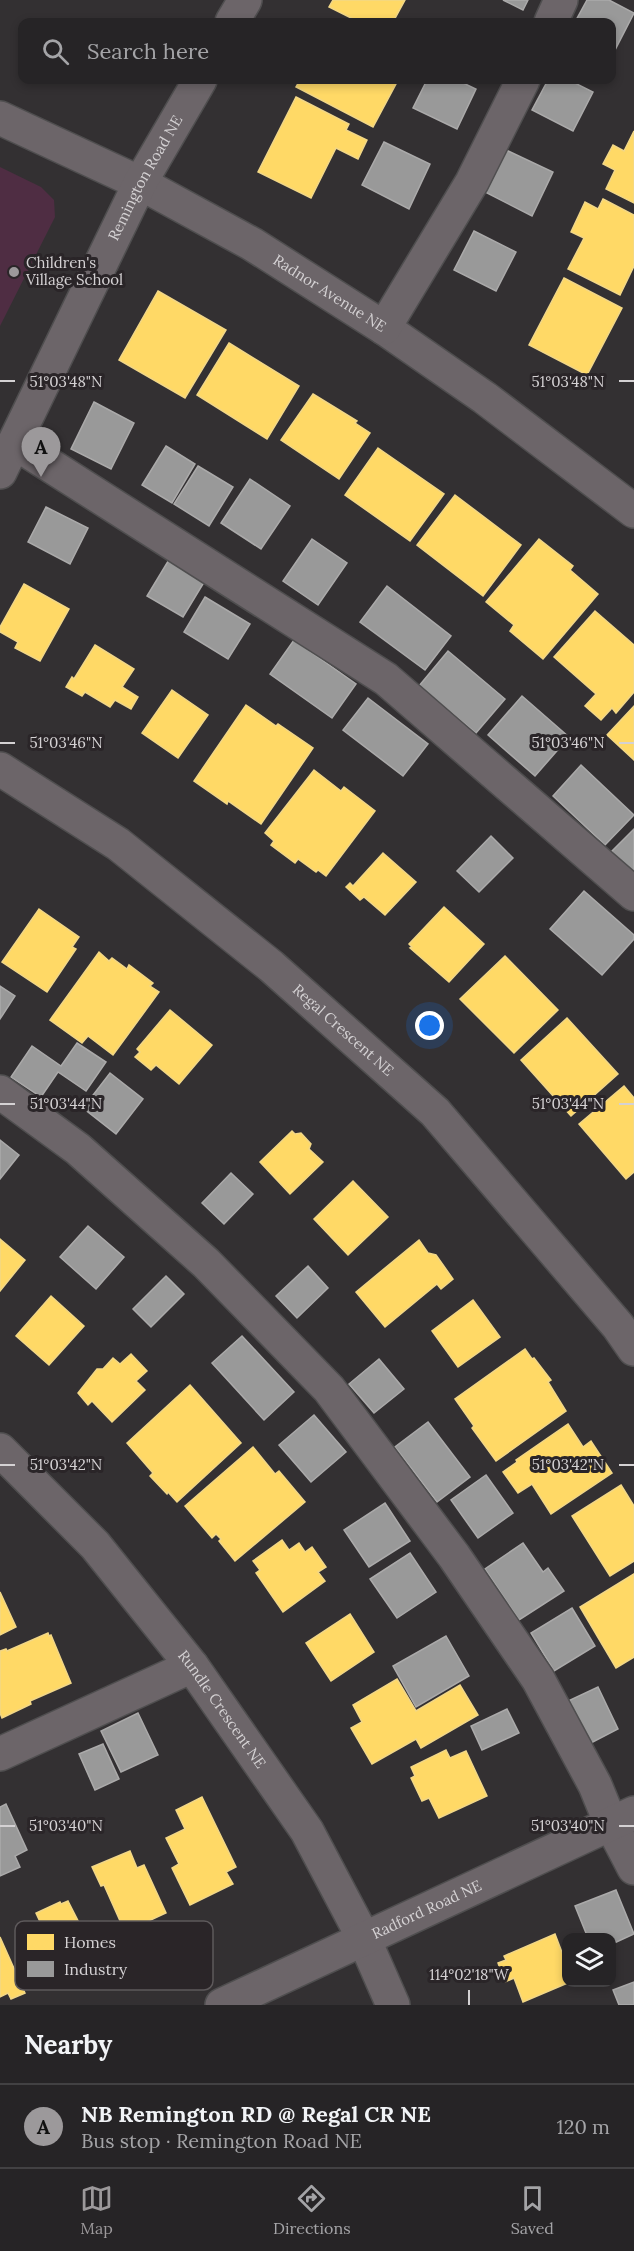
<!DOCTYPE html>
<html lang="en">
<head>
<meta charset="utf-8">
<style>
  body { margin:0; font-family:Lora,serif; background:#2e2c2e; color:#f1f3f6 }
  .controls { position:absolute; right:18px; bottom:18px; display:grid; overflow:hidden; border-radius:12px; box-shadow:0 3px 9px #0003 }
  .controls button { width:54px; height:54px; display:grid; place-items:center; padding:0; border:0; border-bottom:2px solid #424143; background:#262426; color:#f1f3f6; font:30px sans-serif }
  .you { position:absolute; left:430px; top:1026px; width:21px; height:21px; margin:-15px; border:4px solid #fff; border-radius:50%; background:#1a73e8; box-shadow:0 0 0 9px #1a73e833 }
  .badge { display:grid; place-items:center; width:39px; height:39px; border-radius:50%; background:#9c999b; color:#111; font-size:20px; font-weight:700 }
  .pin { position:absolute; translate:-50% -50px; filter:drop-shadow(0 2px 3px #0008) }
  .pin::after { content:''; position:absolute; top:32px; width:21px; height:18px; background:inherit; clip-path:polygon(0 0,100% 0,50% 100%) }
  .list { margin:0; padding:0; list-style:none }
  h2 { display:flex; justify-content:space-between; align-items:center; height:78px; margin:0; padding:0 24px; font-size:26px }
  h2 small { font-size:20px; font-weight:400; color:#a4a4a7 }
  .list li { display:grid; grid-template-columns:39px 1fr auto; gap:18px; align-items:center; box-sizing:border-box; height:84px; padding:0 24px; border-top:2px solid #424143 }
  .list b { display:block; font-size:22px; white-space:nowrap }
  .list p { margin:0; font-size:20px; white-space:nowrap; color:#a4a4a7 }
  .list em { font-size:20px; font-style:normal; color:#a4a4a7 }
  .icon { flex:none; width:33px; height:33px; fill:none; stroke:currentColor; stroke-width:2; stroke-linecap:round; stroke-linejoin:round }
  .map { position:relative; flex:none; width:634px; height:2005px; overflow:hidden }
  .search { position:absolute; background:#262426; box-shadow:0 3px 9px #0003; left:18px; right:18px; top:18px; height:66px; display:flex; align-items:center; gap:15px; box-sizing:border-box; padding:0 21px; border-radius:12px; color:#a4a4a7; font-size:22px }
  .sheet { height:162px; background:#262426 }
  nav { display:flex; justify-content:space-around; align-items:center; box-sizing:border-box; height:84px; border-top:2px solid #424143; background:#262426; font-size:16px; color:#a4a4a7 }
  nav a { display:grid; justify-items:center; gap:3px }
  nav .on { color:#9c999b }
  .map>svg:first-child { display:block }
  .green { fill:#4f2d43 }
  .homes { fill:#ffd966; stroke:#f2d787; stroke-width:1.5 }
  .industry { fill:#999; stroke:#abaaaa; stroke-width:1.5 }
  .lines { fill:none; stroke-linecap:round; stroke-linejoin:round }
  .minor-casing { stroke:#4f4e4f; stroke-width:36 }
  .minor { stroke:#6c6569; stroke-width:33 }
  .ticks { fill:none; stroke:#d4d1d3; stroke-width:2 }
  .poi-dot { fill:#9c999b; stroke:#2a2528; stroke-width:2 }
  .labels { text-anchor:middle; stroke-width:6; stroke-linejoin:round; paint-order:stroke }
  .street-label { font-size:15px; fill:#d4d1d3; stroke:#2a2528 }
  .poi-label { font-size:15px; fill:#d4d1d3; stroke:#2a2528; text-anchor:start }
  .key { fill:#2a2528; stroke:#5d595b; stroke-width:1.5 }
  .key-label { font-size:16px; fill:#d4d1d3 }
  .ticks-label { font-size:15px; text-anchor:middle; fill:#d4d1d3; stroke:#2a2528; stroke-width:6; stroke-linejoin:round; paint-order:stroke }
</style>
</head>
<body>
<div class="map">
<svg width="634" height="2005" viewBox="0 0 634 2005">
  <rect width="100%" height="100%" fill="#333032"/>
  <path class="green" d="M0 167 41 187 54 200 55 217 0 326Z"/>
  <g class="homes">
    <path d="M333 0H405L393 22H359L329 7Z"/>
    <path d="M300 80H393L397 82 373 127 296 87Z"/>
    <path d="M296 97 349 124 346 130 367 140 358 159 336 148 311 198 258 172Z"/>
    <path d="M634 131V203L606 189 615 170 603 164 613 145 624 151Z"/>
    <path d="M603 199 634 215V266L620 295 568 269 584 238 571 232 585 202 598 209Z"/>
    <path d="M564 278 622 308 587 375 529 345Z"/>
    <path d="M158 291 226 330 185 398 119 360Z"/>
    <path d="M229 343 299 386 267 439 197 395Z"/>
    <path d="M313 394 357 421 355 423 370 433 339 479 281 440Z"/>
    <path d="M378 448 444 494 410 541 345 495Z"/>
    <path d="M455 495 521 545 483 596 417 545Z"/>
    <path d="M539 539 573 566 570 570 598 594 543 659 510 631 514 625 486 602Z"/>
    <path d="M24 584 69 609 40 661 15 648 18 642 0 632V627Z"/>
    <path d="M595 611 634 645V692L616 713 612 708 601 720 585 706 596 694 554 657Z"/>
    <path d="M95 645 134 669 122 687 138 697 131 709 115 700 110 707 85 692 82 696 66 687 72 677 74 679Z"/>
    <path d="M172 690 208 715 178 758 142 733Z"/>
    <path d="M246 705 276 726 278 724 313 748 261 824 228 801 227 804 194 781Z"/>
    <path d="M634 706V760L607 735Z"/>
    <path d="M314 770 341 791 344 787 375 811 326 876 318 870 316 872 298 859 295 863 271 845 274 841 265 833Z"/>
    <path d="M383 853 416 882 385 915 364 897 360 900 346 887 350 883 353 886Z"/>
    <path d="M444 907 484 944 449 982 410 948 412 947 409 944Z"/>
    <path d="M39 909 79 937 72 947 76 949 47 992 2 962Z"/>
    <path d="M99 952 109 961 112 958 127 969 129 965 153 983 150 986 159 992 113 1055 88 1036 82 1043 50 1020Z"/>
    <path d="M505 956 558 1010 514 1053 460 999Z"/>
    <path d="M170 1010 212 1045 179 1084 156 1065 151 1070 135 1057 140 1052 137 1049Z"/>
    <path d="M567 1018 618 1074 571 1116 521 1060Z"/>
    <path d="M624 1086 634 1098V1172L626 1179 579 1124Z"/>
    <path d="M292 1131 295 1134 301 1133 311 1144 309 1149 323 1162 290 1194 260 1162Z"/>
    <path d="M353 1181 388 1217 348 1255 314 1219Z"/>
    <path d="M0 1239 25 1260 0 1291Z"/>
    <path d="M419 1240 428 1253 436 1255 453 1279 441 1289 437 1284 385 1327 356 1292Z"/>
    <path d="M51 1296 84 1326 49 1365 16 1336Z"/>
    <path d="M473 1300 500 1337 458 1367 432 1331Z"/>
    <path d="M525 1349 532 1359 534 1358 551 1380 548 1382 566 1411 496 1461 472 1428 474 1426 455 1399Z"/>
    <path d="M131 1354 147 1371 136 1381 145 1390 112 1422 92 1401 88 1405 78 1393 97 1369H103L113 1358 120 1364Z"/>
    <path d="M190 1385 241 1443 177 1502 168 1492 167 1494 150 1476 153 1473 127 1443Z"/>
    <path d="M568 1424 583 1447 591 1441 612 1473 551 1514 532 1484 518 1493 503 1472 517 1462 516 1460Z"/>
    <path d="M253 1447 275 1474 279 1471 305 1502 235 1561 219 1541 221 1539 216 1534 212 1538 185 1506Z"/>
    <path d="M621 1485 634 1506V1561L610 1576 572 1516Z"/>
    <path d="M282 1540 289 1550 299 1543 305 1552 312 1547 326 1567 318 1572 325 1581 283 1612 256 1573 260 1570 253 1561Z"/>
    <path d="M634 1574V1657L616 1668 580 1607Z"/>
    <path d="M0 1592 16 1627 0 1635Z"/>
    <path d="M350 1614 374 1652 331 1681 306 1643Z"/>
    <path d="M48 1633 49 1636 51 1635 71 1683 30 1701 31 1704 2 1718 0 1713V1651L6 1649 7 1651Z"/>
    <path d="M397 1679 416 1711 460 1685 478 1715 421 1748 416 1739 372 1764 351 1728 362 1722 353 1705Z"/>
    <path d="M446 1750 450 1758 466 1751 487 1796 439 1818 429 1798 422 1801 411 1778 415 1776 411 1767Z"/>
    <path d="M202 1797 236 1867 226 1872 233 1884 190 1905 172 1868 179 1864 166 1838 185 1829 176 1810Z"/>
    <path d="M130 1851 137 1868 144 1865 166 1913 125 1932 104 1885 101 1886 92 1867Z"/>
    <path d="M68 1901 94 1952 90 1955 92 1961 81 1966 78 1960 54 1971 34 1930 42 1926 36 1913 60 1902 61 1904Z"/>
    <path d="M555 1934 566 1963V1982H570L523 2002 514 1978 505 1982 498 1963 506 1960 504 1956Z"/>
    <path d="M0 1937 25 1993 11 1999 8 1993 0 1997Z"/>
  </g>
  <g class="industry">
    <path d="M503 0H528L523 10Z"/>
    <path d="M587 0H609L634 13 614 52 612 51V22H575Z"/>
    <path d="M427 80H457L476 89 457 129 413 108Z"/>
    <path d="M548 80H569L593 92 573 131 532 110Z"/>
    <path d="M384 142 430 164 409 209 362 185Z"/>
    <path d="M506 150 553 172 532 216 485 192Z"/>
    <path d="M474 231 516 252 496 291 454 270Z"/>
    <path d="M94 402 134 423 111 469 71 449Z"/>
    <path d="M166 446 195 464 172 503 142 485Z"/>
    <path d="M198 466 233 487 209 526 174 504Z"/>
    <path d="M250 479 290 506 261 549 221 523Z"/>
    <path d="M46 507 88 528 70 564 28 542Z"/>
    <path d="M312 539 347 563 318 605 283 581Z"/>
    <path d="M170 558 206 579 183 617 147 596Z"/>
    <path d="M387 586 451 636 425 670 360 622Z"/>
    <path d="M205 597 250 624 228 659 184 632Z"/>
    <path d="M294 640 356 684 332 718 270 674Z"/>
    <path d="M448 651 505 699 476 733 419 686Z"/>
    <path d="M522 696 569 737 535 776 488 735Z"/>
    <path d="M368 698 428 744 403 776 343 730Z"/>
    <path d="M581 765 634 815 605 845 553 796Z"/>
    <path d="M634 829V880L609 854Z"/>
    <path d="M491 836 513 858 479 892 457 871Z"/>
    <path d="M584 891 634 935V939L602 975 550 929Z"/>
    <path d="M0 986 15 996 0 1019Z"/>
    <path d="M77 1043 106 1062 86 1091 58 1072 41 1097 11 1077 32 1046 61 1066Z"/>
    <path d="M110 1073 143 1099 116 1134 83 1108Z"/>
    <path d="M0 1140 19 1155 0 1179Z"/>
    <path d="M231 1173 253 1194 224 1224 202 1203Z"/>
    <path d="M88 1226 124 1257 96 1289 60 1257Z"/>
    <path d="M308 1266 328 1288 297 1318 276 1296Z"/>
    <path d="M166 1276 184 1294 151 1327 133 1309Z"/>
    <path d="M242 1336 294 1392 264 1420 212 1363Z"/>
    <path d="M379 1359 404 1389 374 1413 349 1384Z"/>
    <path d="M314 1415 346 1452 311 1482 279 1445Z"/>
    <path d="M428 1422 470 1477 437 1502 395 1447Z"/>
    <path d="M486 1475 513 1513 478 1538 451 1500Z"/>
    <path d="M385 1503 410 1541 369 1567 344 1530Z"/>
    <path d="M523 1543 543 1572 548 1568 564 1591 519 1620 485 1569Z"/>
    <path d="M410 1553 436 1592 397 1618 370 1579Z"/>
    <path d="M572 1608 595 1646 554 1671 531 1633Z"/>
    <path d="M446 1636 469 1676 416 1707 393 1666Z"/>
    <path d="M598 1687 618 1729 589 1744 568 1701Z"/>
    <path d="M507 1709 519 1733 482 1750 471 1726Z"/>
    <path d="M138 1713 158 1755 121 1772 101 1731Z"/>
    <path d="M103 1744 119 1779 95 1790 79 1754Z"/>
    <path d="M6 1804 27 1850 15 1856 20 1867 0 1876V1807Z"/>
    <path d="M616 1890 634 1934 612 1944V1938H588L575 1906Z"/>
    <path d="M634 1982V2005H619L613 1990Z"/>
  </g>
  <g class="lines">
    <g class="minor-casing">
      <g id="minor">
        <path d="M232 22 245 0"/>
        <path d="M551 22 561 0"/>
        <path id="s1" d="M0 118 140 183 252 244 384 328 485 398 634 511"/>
        <path d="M384 328 472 182 523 80"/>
        <path d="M15 443 386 679 634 894"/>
        <path id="s2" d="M0 472 140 183 200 80"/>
        <path id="s3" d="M0 769 118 844 271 966 435 1112 618 1326 634 1349"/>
        <path d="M0 1092 78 1149 206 1263 329 1389 454 1556 538 1679 595 1785 611 1824 634 1868"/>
        <path id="s4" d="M0 1450 95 1545 192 1666 307 1831 364 1939 393 2005"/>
        <path d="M0 1754 192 1666"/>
        <path id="s5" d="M222 2005 634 1813"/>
      </g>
    </g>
    <use href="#minor" class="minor"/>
  </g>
  <path class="ticks" d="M0 381H15M619 381H634M0 743H15M619 743H634M0 1104H15M619 1104H634M0 1465H15M619 1465H634M0 1826H15M619 1826H634M469 1990V2005"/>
  <circle class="poi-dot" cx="14" cy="272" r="6"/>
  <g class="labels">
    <g class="street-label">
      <text dy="5" stroke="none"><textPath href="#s2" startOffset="328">Remington Road NE</textPath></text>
      <text dy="5" stroke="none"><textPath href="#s1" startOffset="374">Radnor Avenue NE</textPath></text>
      <text dy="5" stroke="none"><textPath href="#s3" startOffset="432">Regal Crescent NE</textPath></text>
      <text dy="5" stroke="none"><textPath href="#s4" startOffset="342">Rundle Crescent NE</textPath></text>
      <text dy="5" stroke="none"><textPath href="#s5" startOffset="226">Radford Road NE</textPath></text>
    </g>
    <g class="poi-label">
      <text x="26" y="268">Children's<tspan x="26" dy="17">Village School</tspan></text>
    </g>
  </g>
  <rect x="15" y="1921" width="198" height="69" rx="9" class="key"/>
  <rect x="27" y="1934" width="27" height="16" fill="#ffd966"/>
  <rect x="27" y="1961" width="27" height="16" fill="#999"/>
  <g class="key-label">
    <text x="64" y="1948">Homes</text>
    <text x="64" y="1975">Industry</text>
  </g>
  <g class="ticks-label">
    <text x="66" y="387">51°03'48"N</text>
    <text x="568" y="387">51°03'48"N</text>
    <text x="66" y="748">51°03'46"N</text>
    <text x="568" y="748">51°03'46"N</text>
    <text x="66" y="1109">51°03'44"N</text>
    <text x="568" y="1109">51°03'44"N</text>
    <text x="66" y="1470">51°03'42"N</text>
    <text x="568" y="1470">51°03'42"N</text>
    <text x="66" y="1831">51°03'40"N</text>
    <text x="568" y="1831">51°03'40"N</text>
    <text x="469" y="1980">114°02'18"W</text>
  </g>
</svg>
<div class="controls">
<button><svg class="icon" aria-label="layers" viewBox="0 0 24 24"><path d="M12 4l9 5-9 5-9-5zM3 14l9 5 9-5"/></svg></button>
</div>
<div class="you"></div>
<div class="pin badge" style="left:41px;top:477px">A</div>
<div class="search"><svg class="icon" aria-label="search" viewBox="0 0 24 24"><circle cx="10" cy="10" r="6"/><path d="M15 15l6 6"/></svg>Search here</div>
</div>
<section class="sheet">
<h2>Nearby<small></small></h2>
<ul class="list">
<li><span class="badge">A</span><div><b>NB Remington RD @ Regal CR NE</b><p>Bus stop · Remington Road NE</p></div><em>120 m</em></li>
</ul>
</section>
<nav>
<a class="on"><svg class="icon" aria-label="map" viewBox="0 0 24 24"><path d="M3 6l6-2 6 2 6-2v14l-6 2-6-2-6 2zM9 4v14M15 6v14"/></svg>Map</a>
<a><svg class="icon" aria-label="directions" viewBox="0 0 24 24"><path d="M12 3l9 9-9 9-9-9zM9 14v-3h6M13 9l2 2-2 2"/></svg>Directions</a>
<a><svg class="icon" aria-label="saved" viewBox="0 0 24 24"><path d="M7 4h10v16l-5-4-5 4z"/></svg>Saved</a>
</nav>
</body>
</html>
